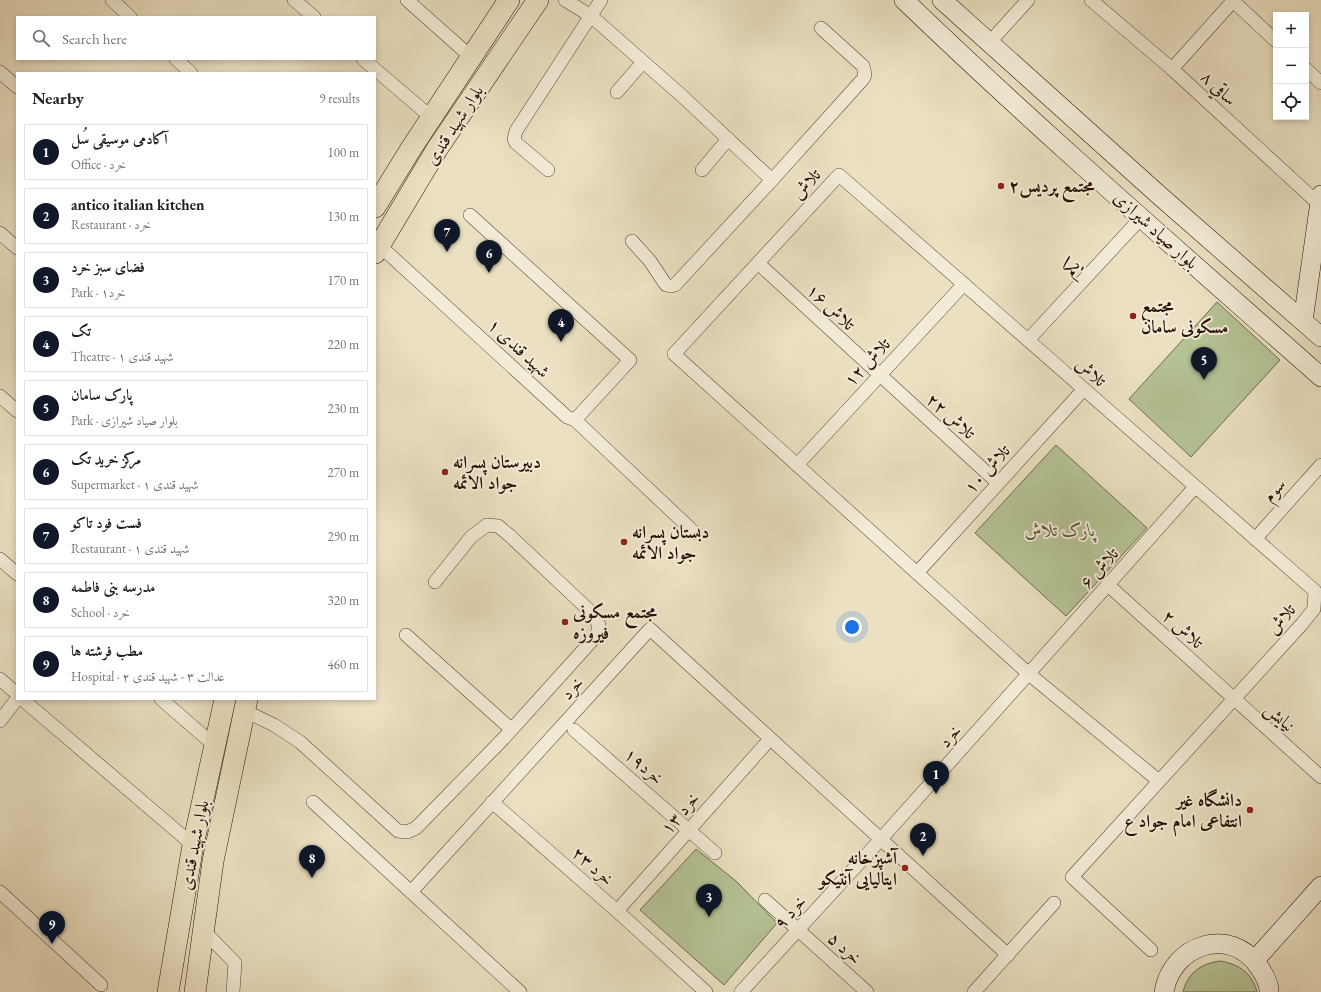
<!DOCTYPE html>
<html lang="en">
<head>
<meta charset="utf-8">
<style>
  body { margin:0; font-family:"EB Garamond",Amiri,serif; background:#f2f2f2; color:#202124 }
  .controls { position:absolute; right:12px; top:12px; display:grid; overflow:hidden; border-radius:0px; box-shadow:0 2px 6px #0003 }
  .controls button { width:36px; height:36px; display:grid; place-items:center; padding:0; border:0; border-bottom:1px solid #e0e0e0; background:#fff; color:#202124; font:20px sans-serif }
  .you { position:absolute; left:852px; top:627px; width:14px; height:14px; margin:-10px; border:3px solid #fff; border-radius:50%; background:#1a73e8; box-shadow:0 0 0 6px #1a73e833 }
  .badge { display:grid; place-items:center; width:26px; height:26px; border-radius:50%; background:#111827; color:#fff; font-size:13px; font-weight:700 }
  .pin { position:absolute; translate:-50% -33px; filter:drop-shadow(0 1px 2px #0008) }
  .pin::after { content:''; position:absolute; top:21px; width:14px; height:12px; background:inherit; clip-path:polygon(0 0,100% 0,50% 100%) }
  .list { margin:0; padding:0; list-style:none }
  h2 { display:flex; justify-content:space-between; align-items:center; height:52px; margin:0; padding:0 16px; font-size:17px }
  h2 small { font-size:13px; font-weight:400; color:#757577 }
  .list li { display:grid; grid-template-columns:26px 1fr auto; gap:12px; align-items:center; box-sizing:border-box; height:56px; margin:0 8px 8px; padding:0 8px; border:1px solid #e0e0e0; border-radius:0px }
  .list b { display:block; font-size:15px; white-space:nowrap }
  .list p { margin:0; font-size:13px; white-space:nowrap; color:#757577 }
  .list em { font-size:13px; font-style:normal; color:#757577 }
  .icon { flex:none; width:22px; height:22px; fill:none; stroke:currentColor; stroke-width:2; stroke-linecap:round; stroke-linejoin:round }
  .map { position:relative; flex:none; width:1321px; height:992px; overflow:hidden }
  .search { position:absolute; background:#fff; box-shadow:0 2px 6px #0003; left:16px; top:16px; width:360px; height:44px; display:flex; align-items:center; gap:10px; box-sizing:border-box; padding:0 14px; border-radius:0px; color:#757577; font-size:15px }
  .panel { position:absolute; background:#fff; box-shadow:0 2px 6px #0003; left:16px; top:72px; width:360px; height:628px; border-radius:0px }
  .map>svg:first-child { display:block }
  .green { fill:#b5c395; stroke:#6e694e }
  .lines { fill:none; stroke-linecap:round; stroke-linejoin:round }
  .street-casing { stroke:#584435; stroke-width:14 }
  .secondary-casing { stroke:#270f06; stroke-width:20 }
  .primary-casing { stroke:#270f06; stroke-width:22 }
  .street { stroke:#f2ecd7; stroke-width:13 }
  .secondary { stroke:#f2ecd7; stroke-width:19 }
  .primary { stroke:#ebe1c2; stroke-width:21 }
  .poi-dot { fill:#8f2418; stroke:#f2ecd7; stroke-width:1.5 }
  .labels { text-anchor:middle; stroke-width:4; stroke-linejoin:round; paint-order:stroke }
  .street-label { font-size:18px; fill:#270f06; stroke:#f2ecd7 }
  .poi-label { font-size:18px; font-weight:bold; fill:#270f06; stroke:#f2ecd7; text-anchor:start }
  .park-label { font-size:18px; font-style:italic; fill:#594e38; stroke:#f2ecd7 }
</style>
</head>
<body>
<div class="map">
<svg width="1321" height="992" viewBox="0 0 1321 992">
  <rect width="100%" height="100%" fill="#ebe1c2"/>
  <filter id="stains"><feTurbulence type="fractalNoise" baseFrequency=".005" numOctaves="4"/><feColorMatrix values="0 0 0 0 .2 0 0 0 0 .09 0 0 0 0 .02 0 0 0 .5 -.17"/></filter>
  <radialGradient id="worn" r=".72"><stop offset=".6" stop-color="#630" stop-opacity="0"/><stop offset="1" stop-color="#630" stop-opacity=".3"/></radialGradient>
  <g class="green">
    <path d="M1217 302 1280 360 1191 457 1129 399Z"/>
    <path d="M1056 445 1147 528 1066 616 975 533Z"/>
    <path d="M696 849 736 881 777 923 724 985 640 910Z"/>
    <path d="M1221 961C1240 965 1252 973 1257 992H1183C1188 972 1202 963 1221 961Z"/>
  </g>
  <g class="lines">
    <g class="street-casing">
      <g id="street">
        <path d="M112 0 130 17"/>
        <path d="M294 0 314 17"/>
        <path d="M407 0 471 57"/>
        <path d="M565 0 591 16 681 95 772 180"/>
        <path d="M1091 0 1172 69 1320 205"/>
        <path d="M1232 0 1276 41"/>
        <path d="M989 43 1028 0"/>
        <path d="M176 59 191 73"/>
        <path d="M363 59 431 117"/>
        <path d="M1172 69 1233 1"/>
        <path d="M1306 69 1321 83"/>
        <path d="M0 72 17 87"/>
        <path d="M617 92 643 62"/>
        <path d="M548 170 516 143 514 139 516 131 601 0"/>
        <path d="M702 170 728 139"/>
        <path d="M0 233 17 248"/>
        <path d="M632 241 650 261 666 285 671 286 675 285 772 180 863 79 865 75 863 66 821 28"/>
        <path d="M379 245 567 417 575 420 630 360 470 215"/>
        <path d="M759 264 998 483"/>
        <path d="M1028 340 1141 218"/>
        <path d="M0 396 17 411"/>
        <path d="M575 420 695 533"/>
        <path d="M797 465 964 284"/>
        <path d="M1255 539 1321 465"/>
        <path d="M0 559 17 574"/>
        <path d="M917 573 1084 389"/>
        <path d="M1108 585 1321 777"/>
        <path d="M406 635 511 729"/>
        <path d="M0 679 17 694"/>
        <path d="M22 699 193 845"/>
        <path d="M161 699 214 745"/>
        <path d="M245 711 274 725 300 742 398 831 407 832 416 828 503 739 597 635 599 625 591 612 509 535 498 526 487 525 471 537 435 582"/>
        <path d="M0 721 17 699"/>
        <path d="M574 730 715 853"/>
        <path d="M313 802 520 992"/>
        <path d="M492 802 617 911 706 992"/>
        <path d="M0 892 101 985"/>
        <path d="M411 892 650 629 1008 955"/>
        <path d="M765 900 867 992"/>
        <path d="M617 911 770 739"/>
        <path d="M203 930 235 963 233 992"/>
        <path d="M1151 950 1072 877 1302 624 1314 609 1315 591 839 175 674 354 1029 674 1159 781"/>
        <path d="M741 992 881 839 1195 487"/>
        <path d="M974 992 1054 903"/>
      </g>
    </g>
    <g class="secondary-casing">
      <g id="secondary">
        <path d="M904 0C1039 130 1181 253 1321 377"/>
        <path d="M942 0 1160 196 1321 337"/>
        <path d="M1303 321 1321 195"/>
        <path d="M1255 960 1321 886"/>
        <path d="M1164 992C1172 944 1231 925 1259 967 1264 974 1269 983 1269 992"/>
      </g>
    </g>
    <g class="primary-casing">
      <g id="primary">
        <path d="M375 207 412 147 509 0"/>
        <path d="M375 253 437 149 538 0"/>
        <path d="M168 992 193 845 225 699"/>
        <path d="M195 992 213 861 247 699"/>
      </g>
    </g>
    <use href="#street" class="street"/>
    <use href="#secondary" class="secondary"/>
    <use href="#primary" class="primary"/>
  </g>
  <g class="poi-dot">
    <circle cx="1001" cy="186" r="4"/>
    <circle cx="1133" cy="316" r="4"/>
    <circle cx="445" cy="472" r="4"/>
    <circle cx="624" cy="542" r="4"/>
    <circle cx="565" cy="622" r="4"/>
    <circle cx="1250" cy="810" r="4"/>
    <circle cx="905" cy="868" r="4"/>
  </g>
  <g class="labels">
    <g class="street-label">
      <text transform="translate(1219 88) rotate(43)" y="6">ساقي ۸</text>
      <text transform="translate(454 125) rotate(-57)" y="6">بلوار شهید قندی</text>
      <text transform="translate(806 184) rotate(-48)" y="6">تلاش</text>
      <text transform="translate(1156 230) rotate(42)" y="6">بلوار صیاد شیرازی</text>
      <text transform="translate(1071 267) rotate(-47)" y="6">یکم</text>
      <text transform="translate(831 307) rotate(43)" y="6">تلاش ۱۶</text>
      <text transform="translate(519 348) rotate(43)" y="6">شهيد قندی ۱</text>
      <text transform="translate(867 362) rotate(-47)" y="6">تلاش ۱۲</text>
      <text transform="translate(1091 372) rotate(41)" y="6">تلاش</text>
      <text transform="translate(951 416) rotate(42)" y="6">تلاش ۲۲</text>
      <text transform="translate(987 469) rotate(-48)" y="6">تلاش ۱۰</text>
      <text transform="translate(1274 490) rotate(-48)" y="6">سوم</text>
      <text transform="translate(1099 568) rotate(-48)" y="6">تلاش ۶</text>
      <text transform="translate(1281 619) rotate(-49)" y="6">تلاش</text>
      <text transform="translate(1183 629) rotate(42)" y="6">تلاش ۲</text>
      <text transform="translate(572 688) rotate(-48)" y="6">خرد</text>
      <text transform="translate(1280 717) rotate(42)" y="6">نیایش</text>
      <text transform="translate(950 736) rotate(-48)" y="6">خرد</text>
      <text transform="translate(644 766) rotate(41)" y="6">خرد۱۹</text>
      <text transform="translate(680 813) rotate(-49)" y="6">خرد ۱۳</text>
      <text transform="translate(194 845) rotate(-79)" y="6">بلوار شهید قندی</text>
      <text transform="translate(593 866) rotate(41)" y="6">خرد ۲۳</text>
      <text transform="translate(790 912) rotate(-48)" y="6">خرد ۹</text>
      <text transform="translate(845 948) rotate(42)" y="6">خرد ۵</text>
    </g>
    <g class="poi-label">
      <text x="1009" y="192">مجتمع پردیس۲</text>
      <text x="1141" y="312">مجتمع<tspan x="1141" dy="21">مسکونی سامان</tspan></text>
      <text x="453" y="468">دبیرستان پسرانه<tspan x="453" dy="21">جواد الائمه</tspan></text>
      <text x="632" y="538">دبستان پسرانه<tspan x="632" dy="21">جواد الائمه</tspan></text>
      <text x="573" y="618">مجتمع مسکونی<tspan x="573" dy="21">فیروزه</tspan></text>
      <text x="1242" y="806" text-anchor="end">دانشگاه غیر<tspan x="1242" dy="21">انتفاعی امام جواد ع</tspan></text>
      <text x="897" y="864" text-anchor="end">آشپزخانه<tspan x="897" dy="21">ایتالیایی آنتیکو</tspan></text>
    </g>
    <g class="park-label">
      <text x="1060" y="536">پارک تلاش</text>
    </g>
  </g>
  <rect width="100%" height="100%" filter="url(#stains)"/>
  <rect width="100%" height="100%" fill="url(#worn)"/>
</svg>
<div class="controls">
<button>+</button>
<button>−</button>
<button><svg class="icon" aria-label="locate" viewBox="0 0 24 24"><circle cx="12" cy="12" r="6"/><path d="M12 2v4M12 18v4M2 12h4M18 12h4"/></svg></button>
</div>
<div class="you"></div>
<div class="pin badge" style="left:936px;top:794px">1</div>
<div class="pin badge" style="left:923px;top:856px">2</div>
<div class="pin badge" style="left:709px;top:917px">3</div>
<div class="pin badge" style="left:561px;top:342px">4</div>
<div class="pin badge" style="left:1204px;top:380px">5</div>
<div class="pin badge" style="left:489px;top:273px">6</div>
<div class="pin badge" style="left:447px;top:252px">7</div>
<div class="pin badge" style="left:312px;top:878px">8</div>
<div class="pin badge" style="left:52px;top:944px">9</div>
<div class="search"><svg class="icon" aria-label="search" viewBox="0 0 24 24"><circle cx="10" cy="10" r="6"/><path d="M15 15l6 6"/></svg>Search here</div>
<section class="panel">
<h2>Nearby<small>9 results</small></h2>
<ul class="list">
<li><span class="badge">1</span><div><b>آکادمی موسیقی سُل</b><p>Office · خرد</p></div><em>100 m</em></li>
<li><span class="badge">2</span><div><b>antico italian kitchen</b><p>Restaurant · خرد</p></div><em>130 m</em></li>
<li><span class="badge">3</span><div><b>فضای سبز خرد</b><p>Park · خرد۱</p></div><em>170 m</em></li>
<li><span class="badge">4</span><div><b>تک</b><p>Theatre · شهيد قندی ۱</p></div><em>220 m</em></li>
<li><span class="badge">5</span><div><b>پارک سامان</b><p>Park · بلوار صیاد شیرازی</p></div><em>230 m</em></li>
<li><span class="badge">6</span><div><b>مرکز خرید تک</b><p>Supermarket · شهيد قندی ۱</p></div><em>270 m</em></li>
<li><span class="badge">7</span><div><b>فست فود تاکو</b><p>Restaurant · شهيد قندی ۱</p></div><em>290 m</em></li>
<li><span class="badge">8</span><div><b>مدرسه بنی فاطمه</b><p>School · خرد</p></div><em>320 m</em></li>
<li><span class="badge">9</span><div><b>مطب فرشته ها</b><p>Hospital · عدالت ۳ - شهید قندی ۲</p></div><em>460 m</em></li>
</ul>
</section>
</div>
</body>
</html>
